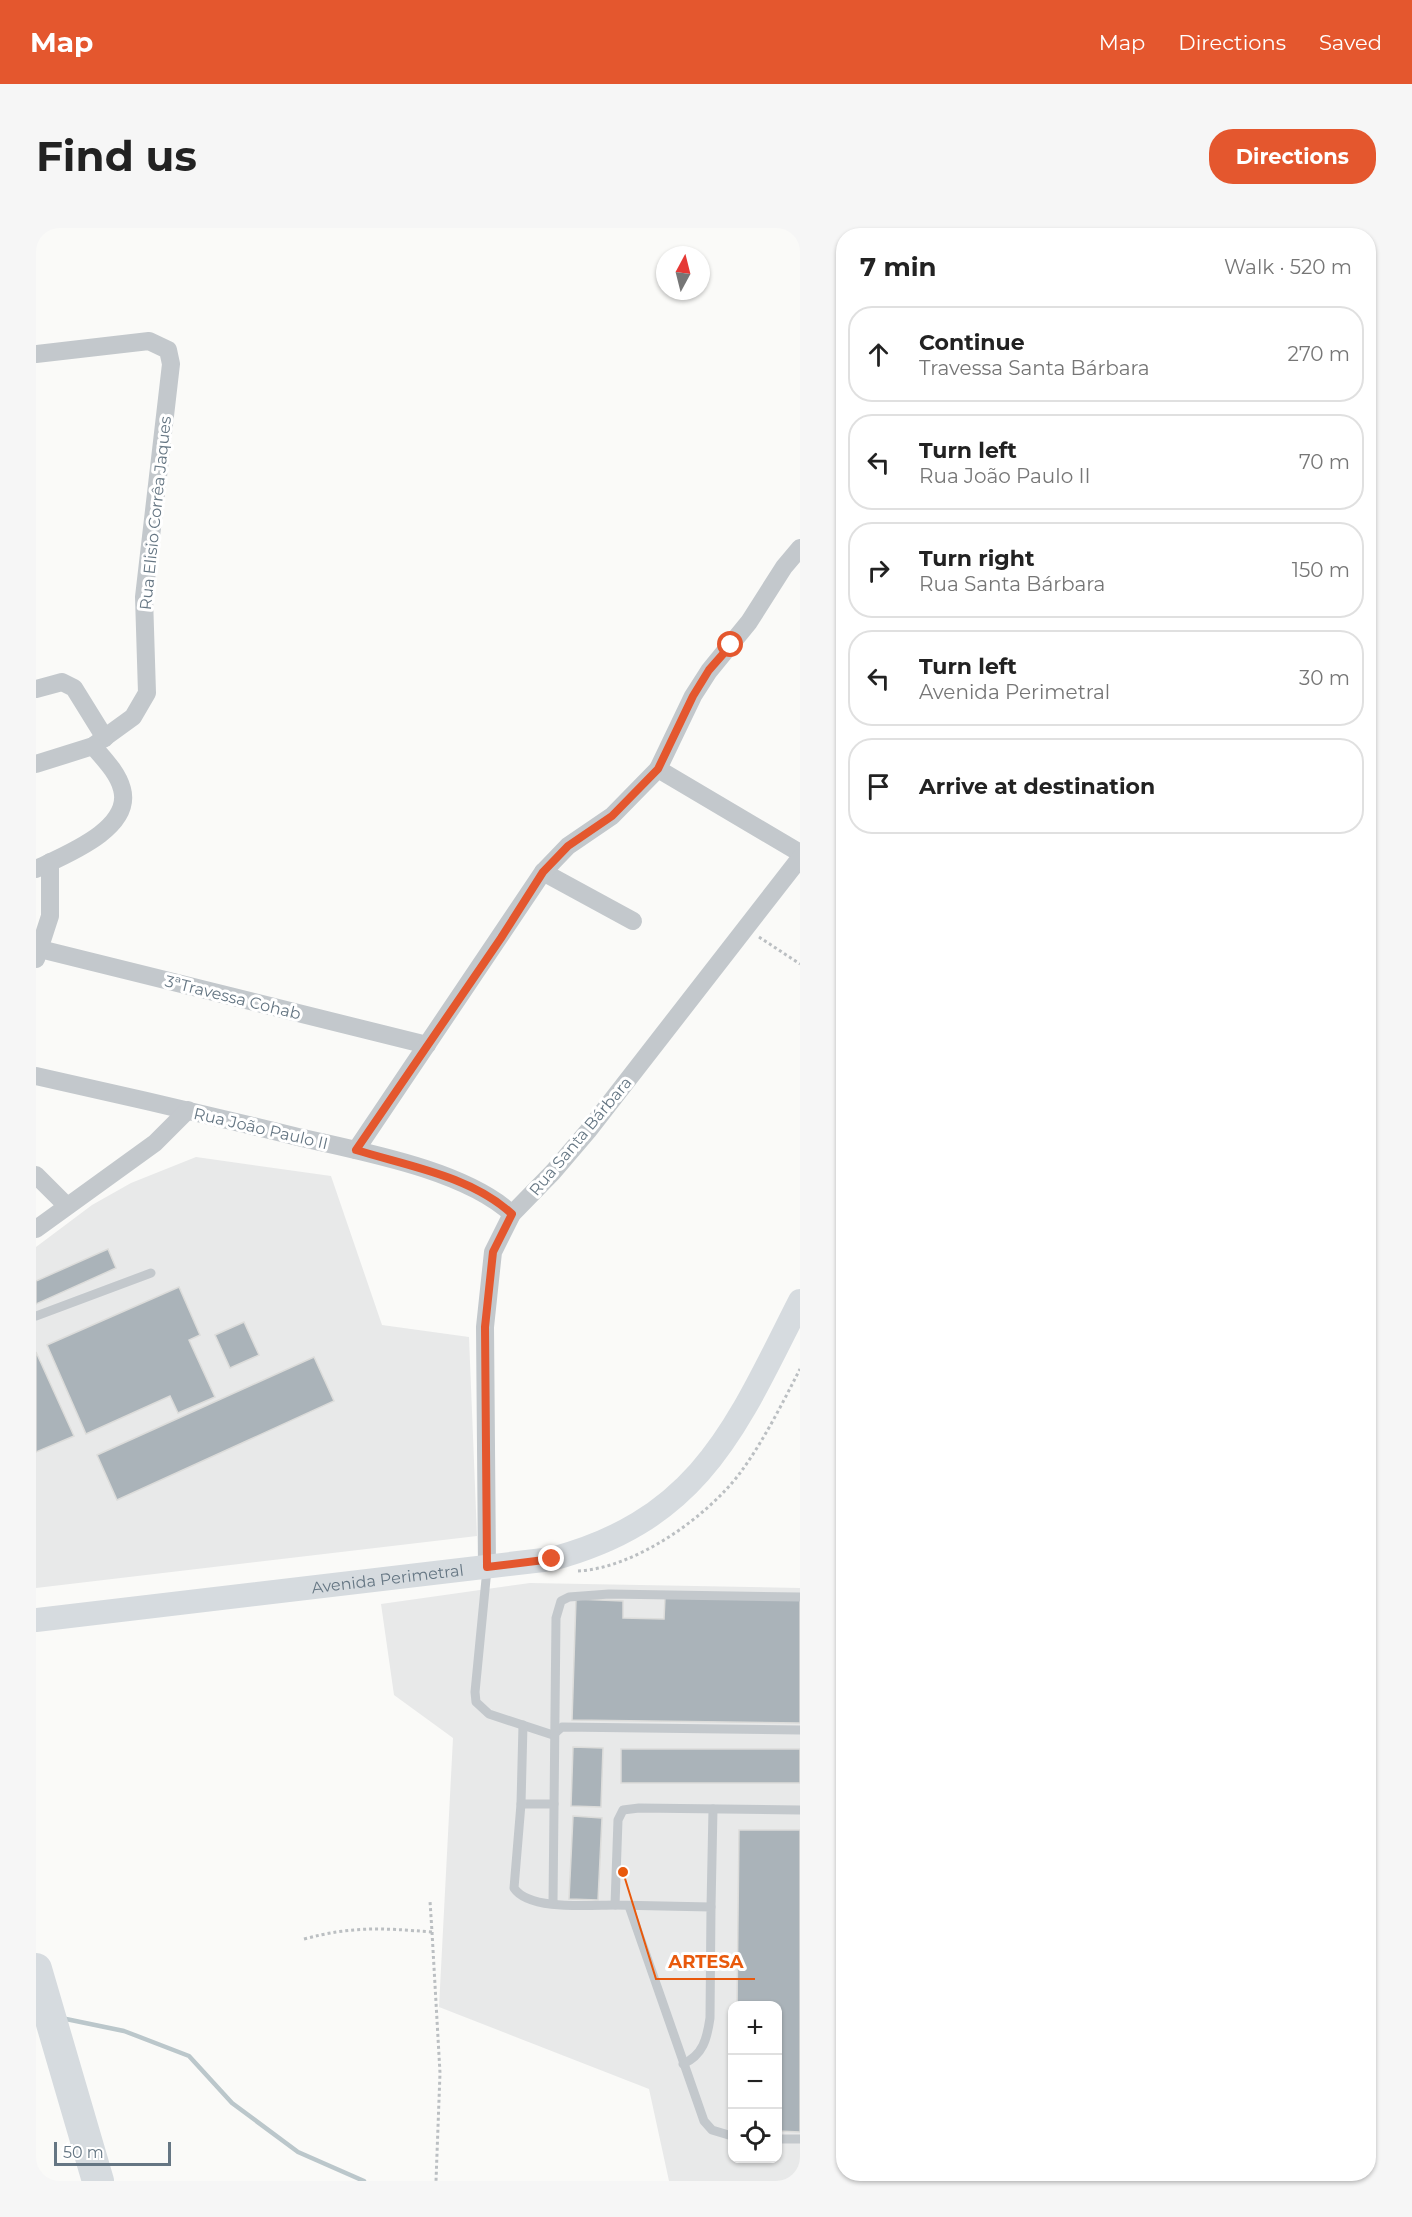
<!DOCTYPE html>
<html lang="en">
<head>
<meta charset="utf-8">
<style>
  body { margin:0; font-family:Montserrat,sans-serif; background:#f6f6f6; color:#222 }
  .controls { position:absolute; right:18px; bottom:18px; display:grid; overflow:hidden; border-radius:12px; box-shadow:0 2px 4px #0004 }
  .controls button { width:54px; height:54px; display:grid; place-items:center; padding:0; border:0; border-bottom:2px solid #e0e0e0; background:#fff; color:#222; font:30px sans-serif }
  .compass { position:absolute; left:620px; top:18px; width:54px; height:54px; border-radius:50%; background:#fff; box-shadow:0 2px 4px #0004; rotate:7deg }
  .scale { position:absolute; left:18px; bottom:15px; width:117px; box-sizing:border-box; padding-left:6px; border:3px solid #657683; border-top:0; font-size:16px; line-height:21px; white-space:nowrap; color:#657683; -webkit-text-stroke:4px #fff; paint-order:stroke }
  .stop { position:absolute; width:18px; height:18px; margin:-14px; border:4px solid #e4572e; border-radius:50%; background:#fff }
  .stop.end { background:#e4572e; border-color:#fff; box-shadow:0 2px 6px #0008 }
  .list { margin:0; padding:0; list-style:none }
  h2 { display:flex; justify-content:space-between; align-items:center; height:78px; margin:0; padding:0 24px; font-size:26px }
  h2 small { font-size:20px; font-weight:400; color:#767676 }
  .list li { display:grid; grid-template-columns:39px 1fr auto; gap:18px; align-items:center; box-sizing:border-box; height:96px; margin:0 12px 12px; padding:0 12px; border:2px solid #e0e0e0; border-radius:24px }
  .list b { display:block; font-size:22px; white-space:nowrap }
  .list p { margin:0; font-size:20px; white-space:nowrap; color:#767676 }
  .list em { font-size:20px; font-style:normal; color:#767676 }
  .icon { flex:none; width:33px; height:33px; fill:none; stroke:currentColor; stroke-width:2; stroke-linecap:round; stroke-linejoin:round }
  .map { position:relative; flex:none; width:764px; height:1953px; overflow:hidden; border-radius:24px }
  header { display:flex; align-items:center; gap:36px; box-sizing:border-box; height:84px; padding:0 30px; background:#e4572e; color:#fff }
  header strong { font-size:28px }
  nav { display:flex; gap:33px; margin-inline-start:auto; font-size:21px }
  .intro { display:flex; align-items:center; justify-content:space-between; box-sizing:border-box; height:144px; padding:0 36px }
  h1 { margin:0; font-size:42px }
  .button { padding:15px 27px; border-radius:24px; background:#e4572e; color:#fff; font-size:21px; font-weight:700 }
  main { display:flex; gap:36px; padding:0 36px }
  aside { flex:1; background:#fff; border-radius:24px; box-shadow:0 2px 4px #0004 }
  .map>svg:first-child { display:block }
  .built { fill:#e8e9e9; fill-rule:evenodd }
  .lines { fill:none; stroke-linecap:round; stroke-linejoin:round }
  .stream { stroke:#bbc7cb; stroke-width:4.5 }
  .building { fill:#aab3b9; stroke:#dcdcda; stroke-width:1.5 }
  .path { stroke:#bbbfc2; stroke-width:3; stroke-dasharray:3 3; stroke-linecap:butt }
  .lane { stroke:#c3c8cc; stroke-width:9 }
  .street { stroke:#c3c8cc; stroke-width:18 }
  .secondary { stroke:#d6dbdf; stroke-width:24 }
  .highway { stroke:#d6dbdf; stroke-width:32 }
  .route { stroke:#e4572e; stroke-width:8 }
  .labels { text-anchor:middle; stroke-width:6; stroke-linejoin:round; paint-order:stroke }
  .street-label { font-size:16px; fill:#657683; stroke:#fff }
  .leader { fill:none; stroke:#e8590c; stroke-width:2 }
  .callout-dot { fill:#e8590c; stroke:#fff; stroke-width:2 }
  .callout-label { font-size:18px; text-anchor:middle; font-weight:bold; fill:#e8590c; stroke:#fff; stroke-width:6; stroke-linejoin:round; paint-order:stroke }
</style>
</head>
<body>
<header>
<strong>Map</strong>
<nav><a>Map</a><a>Directions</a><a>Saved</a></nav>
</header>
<div class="intro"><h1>Find us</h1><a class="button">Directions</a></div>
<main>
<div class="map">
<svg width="764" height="1953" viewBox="0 0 764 1953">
  <rect width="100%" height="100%" fill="#fafaf8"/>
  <g class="built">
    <path d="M160 929 295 948 346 1097 433 1109 441 1308 0 1360V1019L56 977 95 955Z"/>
    <path d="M494 1355 764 1360V1953H633L613 1861 403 1779 417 1510 358 1467 345 1376ZM696 1778H742V1930H696Z"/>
  </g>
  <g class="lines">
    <path class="stream" d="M30 1791 88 1803 153 1828 196 1875 262 1924 328 1953"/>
  </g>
  <g class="building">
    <path d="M72 1021 80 1040 0 1076V1053Z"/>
    <path d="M143 1059 164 1107 153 1112 179 1169 142 1185 134 1168 50 1206 11 1117Z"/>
    <path d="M208 1094 223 1127 194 1140 179 1107Z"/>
    <path d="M0 1124 38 1208 0 1224Z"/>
    <path d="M278 1129 298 1173 81 1272 61 1227Z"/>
    <path d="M629 1369 764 1372V1495L536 1492 540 1371 587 1373V1390L628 1391Z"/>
    <path d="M537 1519 567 1520 565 1579 535 1578Z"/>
    <rect x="585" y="1521" width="179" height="34"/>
    <path d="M537 1588 566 1590 562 1672 533 1671Z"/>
    <path d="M703 1602H764V1904L742 1903V1778H701Z"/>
  </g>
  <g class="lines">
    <g class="path">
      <path d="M723 709 764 736"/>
      <path d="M542 1343C599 1340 670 1290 704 1245 727 1214 746 1176 764 1141"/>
      <path d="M396 1704 404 1845 400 1953"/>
      <path d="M268 1711C317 1698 345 1700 396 1704L394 1673"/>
    </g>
    <g class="lane">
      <path d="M0 1088 115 1045"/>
      <path d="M451 1341 439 1464 440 1474 453 1486 517 1507 526 1499 764 1502"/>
      <path d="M487 1497 485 1576 478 1660C493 1683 554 1677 579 1677"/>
      <path d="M485 1576H518"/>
      <path d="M517 1675 520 1390 525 1373 533 1369 573 1366 764 1369"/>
      <path d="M593 1678 668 1893 676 1902 696 1908"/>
      <path d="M675 1679 677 1581"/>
      <path d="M647 1836C667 1827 671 1811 674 1790L675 1679 579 1677 582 1592 587 1582 603 1580 764 1582"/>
      <path d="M742 1911H764"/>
    </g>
    <g class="street">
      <path d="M0 126 113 113 132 122 135 136 108 369 111 465 97 489 57 518 0 536"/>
      <path d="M0 461 26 454 38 460 69 510"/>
      <path d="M622 541 764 625"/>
      <path d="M0 641C29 627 97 601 86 561 82 545 68 531 57 518"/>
      <path d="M507 644 597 693"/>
      <path d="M4 721 391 817"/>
      <path d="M0 731 14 688V634"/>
      <path d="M0 848C86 867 172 887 258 908 322 923 428 941 476 986"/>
      <path d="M320 922 507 644 532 618 576 588 622 541 657 468 673 443 713 394 748 339 764 320"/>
      <path d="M0 947 31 978"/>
      <path d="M0 1001 119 915 152 882"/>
      <path d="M451 1339 449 1099 457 1024 476 986 517 944 552 903 764 630"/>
    </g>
    <path class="secondary" id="s1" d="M0 1392 516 1331C665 1291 700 1199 764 1073"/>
    <path class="highway" d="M0 1741 62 1953"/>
  </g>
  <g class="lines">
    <path class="route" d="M516 1331 451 1339 449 1099 457 1024 476 986C435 948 372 938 320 922L465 710 507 644 532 618 576 588 622 541 657 468 673 442 695 417"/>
  </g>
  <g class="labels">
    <g class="street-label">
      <text transform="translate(119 285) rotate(-84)" y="6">Rua Elisio Corrêa Jaques</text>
      <text transform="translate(197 769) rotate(14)" y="6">3ªTravessa Cohab</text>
      <text transform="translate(225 900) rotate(13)" y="6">Rua João Paulo II</text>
      <text transform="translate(544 908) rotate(-50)" y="6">Rua Santa Bárbara</text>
      <text dy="6" stroke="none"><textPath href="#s1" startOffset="354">Avenida Perimetral</textPath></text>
    </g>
  </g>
  <path class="leader" d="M587 1644L620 1751H719"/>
  <circle class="callout-dot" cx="587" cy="1644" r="6"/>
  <g class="callout-label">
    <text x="670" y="1740">ARTESA</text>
  </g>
</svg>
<div class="controls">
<button>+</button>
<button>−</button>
<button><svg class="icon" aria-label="locate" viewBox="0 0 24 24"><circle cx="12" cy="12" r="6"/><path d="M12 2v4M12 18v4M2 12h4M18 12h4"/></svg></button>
</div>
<svg class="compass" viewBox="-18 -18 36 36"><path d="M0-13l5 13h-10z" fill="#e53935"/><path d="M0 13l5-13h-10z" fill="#767676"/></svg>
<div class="scale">50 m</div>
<div class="stop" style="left:695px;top:417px"></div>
<div class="stop end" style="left:516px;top:1331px"></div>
</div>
<aside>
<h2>7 min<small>Walk · 520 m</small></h2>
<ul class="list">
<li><svg class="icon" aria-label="ahead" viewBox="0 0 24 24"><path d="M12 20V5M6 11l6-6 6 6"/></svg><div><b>Continue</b><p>Travessa Santa Bárbara</p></div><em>270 m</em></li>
<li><svg class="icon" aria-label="left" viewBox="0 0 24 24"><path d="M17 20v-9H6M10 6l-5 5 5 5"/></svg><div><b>Turn left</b><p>Rua João Paulo II</p></div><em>70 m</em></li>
<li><svg class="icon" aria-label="right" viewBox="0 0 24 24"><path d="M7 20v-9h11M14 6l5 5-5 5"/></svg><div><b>Turn right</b><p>Rua Santa Bárbara</p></div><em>150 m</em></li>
<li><svg class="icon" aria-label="left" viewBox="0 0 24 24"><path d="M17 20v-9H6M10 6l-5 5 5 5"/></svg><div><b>Turn left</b><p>Avenida Perimetral</p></div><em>30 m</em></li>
<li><svg class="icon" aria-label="arrive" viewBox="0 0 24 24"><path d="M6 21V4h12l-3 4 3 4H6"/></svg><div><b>Arrive at destination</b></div></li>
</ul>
</aside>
</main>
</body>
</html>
